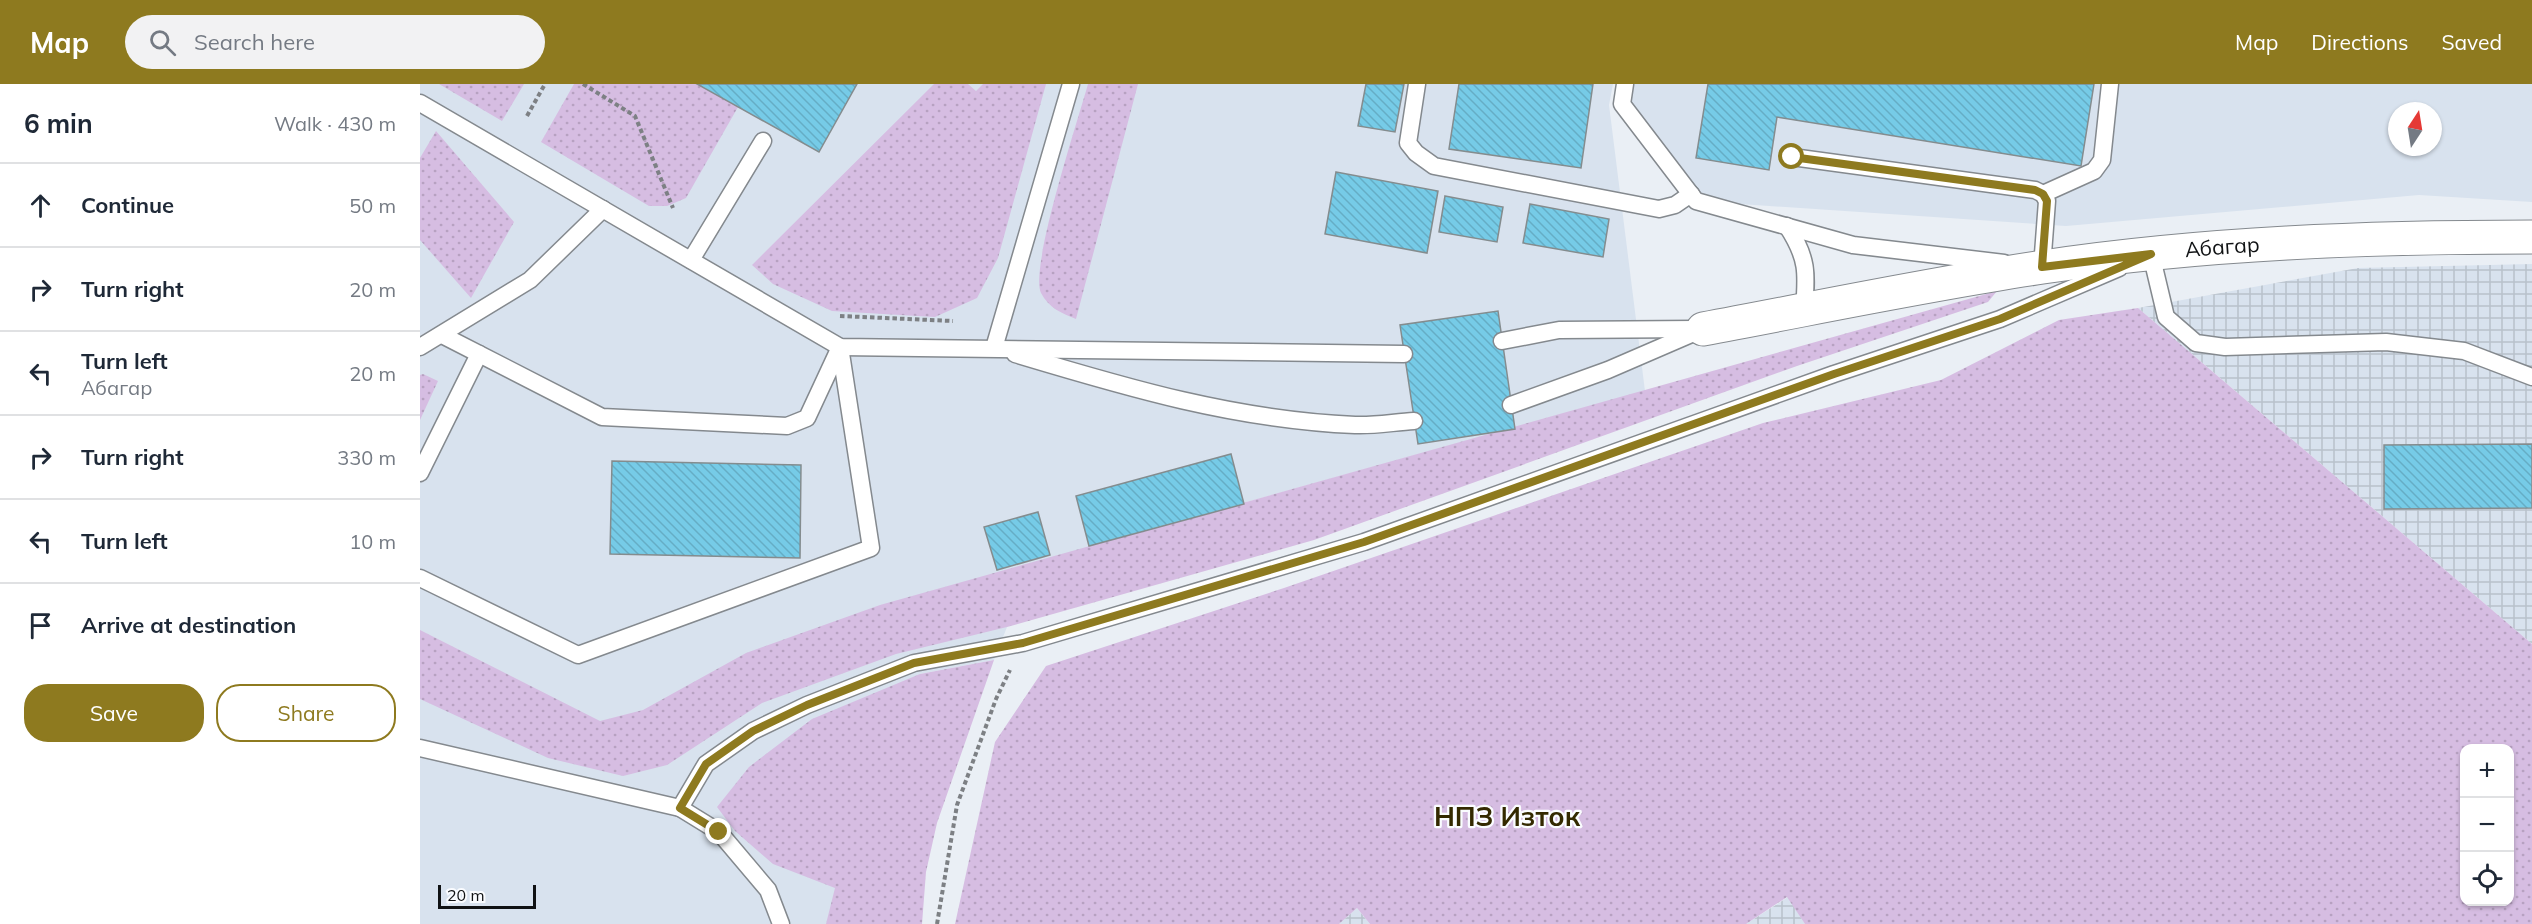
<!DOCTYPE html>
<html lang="en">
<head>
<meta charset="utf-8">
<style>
  body { margin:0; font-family:Mulish,sans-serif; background:#f2f2f3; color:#1f2937 }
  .controls { position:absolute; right:18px; bottom:18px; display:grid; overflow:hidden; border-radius:12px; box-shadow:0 2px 4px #0004 }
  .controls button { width:54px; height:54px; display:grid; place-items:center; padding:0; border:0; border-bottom:2px solid #e0e1e3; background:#fff; color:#1f2937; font:30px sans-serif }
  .compass { position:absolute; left:1968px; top:18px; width:54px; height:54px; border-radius:50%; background:#fff; box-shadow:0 2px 4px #0004; rotate:12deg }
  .scale { position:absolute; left:18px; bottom:15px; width:98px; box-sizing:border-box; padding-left:6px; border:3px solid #101214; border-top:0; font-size:16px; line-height:21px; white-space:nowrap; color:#101214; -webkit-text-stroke:4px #fafcff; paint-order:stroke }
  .stop { position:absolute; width:18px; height:18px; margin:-14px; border:4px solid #8e7a1f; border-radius:50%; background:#fff }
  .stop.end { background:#8e7a1f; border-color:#fff; box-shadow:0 2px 6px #0008 }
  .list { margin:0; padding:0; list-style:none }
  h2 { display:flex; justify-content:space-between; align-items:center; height:78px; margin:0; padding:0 24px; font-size:26px }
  h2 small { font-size:20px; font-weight:400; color:#747a83 }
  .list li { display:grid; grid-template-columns:39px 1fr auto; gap:18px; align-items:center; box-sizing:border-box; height:84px; padding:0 24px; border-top:2px solid #e0e1e3 }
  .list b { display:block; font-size:22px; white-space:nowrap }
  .list p { margin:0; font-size:20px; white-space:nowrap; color:#747a83 }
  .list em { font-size:20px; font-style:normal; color:#747a83 }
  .actions { display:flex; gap:12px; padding:18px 24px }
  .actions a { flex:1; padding:14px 0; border:2px solid #8e7a1f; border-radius:24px; text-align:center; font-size:21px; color:#8e7a1f }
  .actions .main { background:#8e7a1f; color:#fff }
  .icon { flex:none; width:33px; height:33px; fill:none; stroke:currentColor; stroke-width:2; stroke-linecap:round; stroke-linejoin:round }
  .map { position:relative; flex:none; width:2112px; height:840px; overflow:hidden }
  header { display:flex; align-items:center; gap:36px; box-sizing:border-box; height:84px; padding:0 30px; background:#8e7a1f; color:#fff }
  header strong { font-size:28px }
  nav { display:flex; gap:33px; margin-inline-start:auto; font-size:21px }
  .search { width:420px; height:54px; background:#f2f2f3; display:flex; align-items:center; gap:15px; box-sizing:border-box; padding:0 21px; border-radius:33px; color:#747a83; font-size:22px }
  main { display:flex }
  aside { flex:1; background:#fff }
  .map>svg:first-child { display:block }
  .built { fill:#d8e2ee; fill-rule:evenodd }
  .industrial { fill:url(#industrial-grid) }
  .grass { fill:url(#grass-dots); fill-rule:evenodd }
  .building { fill:url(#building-back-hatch); stroke:#848c8e; stroke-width:1.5 }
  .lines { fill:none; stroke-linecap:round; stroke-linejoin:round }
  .lane-casing { stroke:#84898e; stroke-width:19 }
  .street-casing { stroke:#84898e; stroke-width:35 }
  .path { stroke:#7d8084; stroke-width:4; stroke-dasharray:4.5 3; stroke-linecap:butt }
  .lane { stroke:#fff; stroke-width:16 }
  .street { stroke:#fff; stroke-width:33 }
  .route { stroke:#8e7a1f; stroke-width:8 }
  .labels { text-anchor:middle; stroke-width:4.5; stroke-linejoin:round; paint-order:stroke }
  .street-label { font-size:21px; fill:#101214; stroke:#fafcff }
  .district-label { font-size:27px; font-weight:bold; fill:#332900; stroke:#fafcff }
</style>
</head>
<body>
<header>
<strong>Map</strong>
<div class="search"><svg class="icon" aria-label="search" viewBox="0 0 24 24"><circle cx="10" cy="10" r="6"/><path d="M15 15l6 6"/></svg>Search here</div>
<nav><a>Map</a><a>Directions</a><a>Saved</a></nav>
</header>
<main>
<aside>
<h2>6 min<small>Walk · 430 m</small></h2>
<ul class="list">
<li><svg class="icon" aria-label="ahead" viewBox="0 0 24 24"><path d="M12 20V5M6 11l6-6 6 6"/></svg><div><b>Continue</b></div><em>50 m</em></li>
<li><svg class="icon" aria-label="right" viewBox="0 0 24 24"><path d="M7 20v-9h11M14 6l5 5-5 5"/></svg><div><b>Turn right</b></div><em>20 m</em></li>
<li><svg class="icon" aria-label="left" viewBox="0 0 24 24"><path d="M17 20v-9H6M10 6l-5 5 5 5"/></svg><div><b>Turn left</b><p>Абагар</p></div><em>20 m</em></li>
<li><svg class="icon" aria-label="right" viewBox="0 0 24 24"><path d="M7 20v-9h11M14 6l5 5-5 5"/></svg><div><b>Turn right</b></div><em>330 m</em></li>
<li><svg class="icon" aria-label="left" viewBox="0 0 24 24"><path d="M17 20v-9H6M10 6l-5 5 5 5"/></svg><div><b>Turn left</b></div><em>10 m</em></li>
<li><svg class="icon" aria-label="arrive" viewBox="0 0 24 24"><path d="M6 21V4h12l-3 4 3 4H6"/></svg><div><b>Arrive at destination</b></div></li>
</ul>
<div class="actions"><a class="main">Save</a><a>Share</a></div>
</aside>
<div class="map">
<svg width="2112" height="840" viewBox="0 0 2112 840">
  <defs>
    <pattern id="industrial-grid" width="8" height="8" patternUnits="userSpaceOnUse" patternTransform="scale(1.5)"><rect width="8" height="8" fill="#d8e2ee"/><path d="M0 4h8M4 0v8" fill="none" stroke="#b8c1cb"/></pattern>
    <pattern id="grass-dots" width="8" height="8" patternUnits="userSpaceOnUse" patternTransform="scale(1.5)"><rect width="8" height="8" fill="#d6bde2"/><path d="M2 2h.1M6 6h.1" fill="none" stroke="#b7a1c1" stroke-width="1.8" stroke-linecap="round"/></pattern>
    <pattern id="building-back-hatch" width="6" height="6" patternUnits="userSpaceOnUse" patternTransform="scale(1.5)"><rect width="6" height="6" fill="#76cbe7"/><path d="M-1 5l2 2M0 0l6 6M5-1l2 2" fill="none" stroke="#65adc5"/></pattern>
  </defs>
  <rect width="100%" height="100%" fill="#eaeff5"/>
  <g class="built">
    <path d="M0 0H1193L1189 21 1225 307 669 462 587 543 574 576 500 590 430 840H0Z"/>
    <path d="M1205 0H2112V118L1999 111 1646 142 1276 117 1202 20ZM1977 27H2013V63H1977Z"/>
  </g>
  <g class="industrial">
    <path d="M2112 180V560L1718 224 1938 184Z"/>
    <path d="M1368 813 1385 840H1326Z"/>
    <path d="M937 824 950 840H919Z"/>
  </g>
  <g class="grass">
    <path d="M19 0H104L82 37Z"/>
    <path d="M154 0H277L318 23 266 114 247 122H229L121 58Z"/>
    <path d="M514 0H548L556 7 563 0H626L578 174 557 214 515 233 412 227 353 200 332 181Z"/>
    <path d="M668 0H718L656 235C641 229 629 224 621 209 609 185 659 33 668 0Z"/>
    <path d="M16 47 94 138 51 214 0 156V74Z"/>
    <path d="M1577 207 1568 218 1377 282 894 456 587 543 476 570 342 619 247 681 203 692 128 674 0 615V546L180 637 223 626 326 569 460 521Z"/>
    <path d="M1718 224 2112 560V840H1385L1367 813 1326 840H950L937 824 919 840H535L575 658 626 582 864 504 1343 339 1521 296 1639 236ZM2044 664H2090V818H2044Z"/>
    <path d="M3 290 18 297 0 336V291Z"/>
    <path d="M574 576 517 739 506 788 502 840H406L415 804 353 780 315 747 297 723 329 683 392 635 500 590Z"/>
  </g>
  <g class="building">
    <path d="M277 0H437L399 68Z"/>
    <path d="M946 0H984L975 48 938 42Z"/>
    <path d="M1039 0H1173L1161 84 1029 65Z"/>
    <path d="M1288 0H1674L1661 82 1357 33 1349 86 1276 74Z"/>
    <path d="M916 88 1018 107 1007 169 905 150Z"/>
    <path d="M1025 112 1083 123 1077 158 1019 148Z"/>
    <path d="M1110 120 1189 135 1183 173 1103 159Z"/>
    <path d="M1078 227 1095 345 998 360 980 241Z"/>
    <path d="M2112 360V424L1964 425V361Z"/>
    <path d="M811 370 824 420 669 462 656 412Z"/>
    <path d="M192 377 381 381 380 474 190 470Z"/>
    <path d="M618 428 630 471 577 486 564 443Z"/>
  </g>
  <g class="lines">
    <g class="lane-casing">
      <g id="lane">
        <path d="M997 0 988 59 996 69 1014 82 1239 125 1255 121 1271 110"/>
        <path d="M1205 0 1202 20 1276 117 1433 161 1584 179"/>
        <path d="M0 19 420 263 984 270"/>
        <path d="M1372 73 1615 106 1623 110 1627 117 1622 183 1616 182"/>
        <path d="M1623 110 1674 87 1682 76 1690 0"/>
        <path d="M1367 142C1388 174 1387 189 1384 226"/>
        <path d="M1725 173 1731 170 1746 233 1776 259 1805 263 1966 258 2044 267 2112 293"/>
        <path d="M271 176 343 57"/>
        <path d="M22 251 182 333 367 342 387 334 420 263"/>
        <path d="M1082 257 1139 246 1276 245"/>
        <path d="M0 263 110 196 183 125"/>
        <path d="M574 264 651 0"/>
        <path d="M595 270C708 304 816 336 935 341 954 342 975 338 994 337"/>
        <path d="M1091 321 1188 286 1283 245"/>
        <path d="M0 389 59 270"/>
        <path d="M0 494 158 571 451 464 420 263"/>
        <path d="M0 664 260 724 299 748 348 806 361 840"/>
        <path d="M260 724 286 680 333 647 387 621 494 579 603 559 944 458 1414 290 1580 235 1699 184"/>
      </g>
    </g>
    <g class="street-casing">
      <g id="street">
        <path id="s1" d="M1283 245C1396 224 1509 200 1623 183 1784 159 1949 153 2112 153"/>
      </g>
    </g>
    <g class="path">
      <path d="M163 0 215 32 253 124"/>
      <path d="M107 32 125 0"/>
      <path d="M420 232 533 237"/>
      <path d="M517 840 537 721 576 615 590 586"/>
    </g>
    <use href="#lane" class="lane"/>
    <use href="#street" class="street"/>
  </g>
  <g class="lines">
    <path class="route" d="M299 748 260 724 286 680 333 647 387 621 494 579 603 559 944 458 1414 290 1580 235 1731 170 1622 183 1627 117 1623 110 1615 106 1372 73"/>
  </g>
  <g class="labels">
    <g class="street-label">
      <text dy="7" stroke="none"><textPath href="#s1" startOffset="526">Абагар</textPath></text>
    </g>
    <g class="district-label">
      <text x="1087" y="742">НПЗ Изток</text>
    </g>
  </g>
</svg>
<div class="controls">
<button>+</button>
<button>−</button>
<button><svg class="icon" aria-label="locate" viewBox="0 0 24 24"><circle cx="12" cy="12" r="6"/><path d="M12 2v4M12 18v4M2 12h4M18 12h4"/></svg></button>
</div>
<svg class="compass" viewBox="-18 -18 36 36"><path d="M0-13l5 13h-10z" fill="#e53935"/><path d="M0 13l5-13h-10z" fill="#747a83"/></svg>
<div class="scale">20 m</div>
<div class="stop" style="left:1372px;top:73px"></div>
<div class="stop end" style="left:299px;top:748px"></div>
</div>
</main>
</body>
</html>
